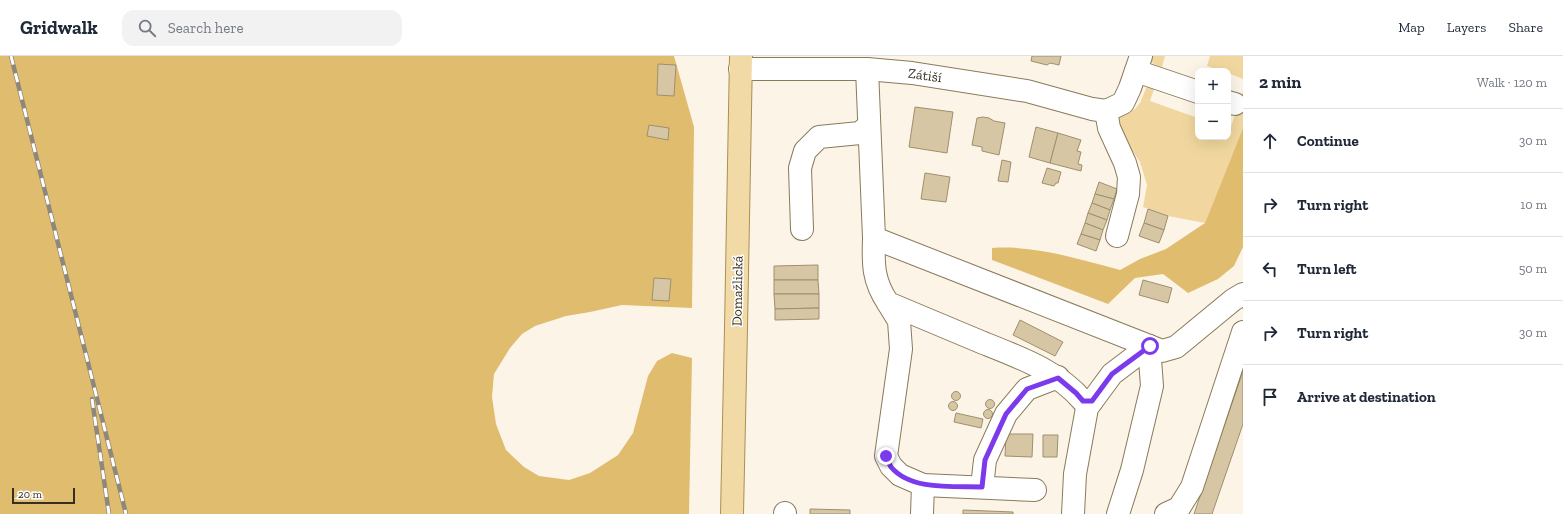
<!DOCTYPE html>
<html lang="en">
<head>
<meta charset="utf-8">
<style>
  body { margin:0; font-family:"Zilla Slab",serif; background:#f2f2f3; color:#1f2937 }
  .controls { position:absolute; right:12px; top:12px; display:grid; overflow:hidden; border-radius:8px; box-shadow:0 4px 16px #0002 }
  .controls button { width:36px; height:36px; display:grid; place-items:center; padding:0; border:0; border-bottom:1px solid #e0e1e3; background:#fff; color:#1f2937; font:20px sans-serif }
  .scale { position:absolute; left:12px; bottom:10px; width:63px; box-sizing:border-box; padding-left:4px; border:2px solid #362f22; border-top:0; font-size:11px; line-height:14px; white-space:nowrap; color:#362f22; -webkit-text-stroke:3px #fff; paint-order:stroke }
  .stop { position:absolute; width:12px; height:12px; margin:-9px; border:3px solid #7c3aed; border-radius:50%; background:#fff }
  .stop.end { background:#7c3aed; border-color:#fff; box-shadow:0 1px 4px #0008 }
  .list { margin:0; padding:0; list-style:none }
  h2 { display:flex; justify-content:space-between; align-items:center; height:52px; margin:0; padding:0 16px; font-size:17px }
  h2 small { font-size:13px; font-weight:400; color:#747a83 }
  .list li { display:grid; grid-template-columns:26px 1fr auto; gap:12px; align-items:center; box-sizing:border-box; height:64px; padding:0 16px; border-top:1px solid #e0e1e3 }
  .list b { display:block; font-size:15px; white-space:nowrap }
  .list em { font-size:13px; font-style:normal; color:#747a83 }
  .icon { flex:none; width:22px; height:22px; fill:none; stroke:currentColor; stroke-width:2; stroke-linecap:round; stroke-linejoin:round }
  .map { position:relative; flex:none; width:1243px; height:458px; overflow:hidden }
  header { display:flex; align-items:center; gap:24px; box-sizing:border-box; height:56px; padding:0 20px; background:#fff; border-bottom:1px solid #e0e1e3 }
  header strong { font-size:19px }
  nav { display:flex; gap:22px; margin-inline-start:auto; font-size:14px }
  .search { width:280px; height:36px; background:#f2f2f3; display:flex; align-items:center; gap:10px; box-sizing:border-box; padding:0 14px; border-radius:12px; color:#747a83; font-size:15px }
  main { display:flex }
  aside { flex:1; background:#fff }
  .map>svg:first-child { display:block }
  .green { fill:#f1d79f }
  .forest { fill:#e0bc6e }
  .building { fill:#d7c6a4; stroke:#9e8f6e }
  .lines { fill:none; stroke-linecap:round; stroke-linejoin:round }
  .minor-casing { stroke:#897a5a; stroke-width:24 }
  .major-casing { stroke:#aa8f53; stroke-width:24 }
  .minor { stroke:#fff; stroke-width:22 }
  .major { stroke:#f2daa7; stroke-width:22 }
  .rail-casing { stroke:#8e877a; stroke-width:4.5 }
  .rail { stroke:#fff; stroke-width:3; stroke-dasharray:9; stroke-linecap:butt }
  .route { stroke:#7c3aed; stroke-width:5 }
  .labels { text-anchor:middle; stroke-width:3; stroke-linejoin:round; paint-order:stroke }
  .street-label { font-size:14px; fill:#362f22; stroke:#fff }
</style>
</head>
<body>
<header>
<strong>Gridwalk</strong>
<div class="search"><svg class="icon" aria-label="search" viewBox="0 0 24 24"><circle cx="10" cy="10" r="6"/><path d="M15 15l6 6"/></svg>Search here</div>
<nav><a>Map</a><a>Layers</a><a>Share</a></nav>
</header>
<main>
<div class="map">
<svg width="1243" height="458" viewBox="0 0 1243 458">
  <rect width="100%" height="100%" fill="#fcf5e7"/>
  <g class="green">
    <path d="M1149 0H1165L1162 11C1155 9 1150 7 1149 0Z"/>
    <path d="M1210 0H1243V23L1228 17V15H1221L1207 10Z"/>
    <path d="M1147 30H1155L1150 45 1198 62V81H1228V72L1230 73 1243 35V72L1205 167 1168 160 1143 151 1147 129 1140 106 1123 81 1115 64 1135 53 1140 47Z"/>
  </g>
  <g class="forest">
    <path d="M0 0H674L694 71 692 252 622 249 590 256 566 260 535 270 522 278 510 292 494 318 492 341 496 368 506 394 524 411 539 420 569 424 590 417 618 399 633 377 648 320 657 305 672 297 692 302 689 458H0Z"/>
    <path d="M1243 72V191L1234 210 1218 223 1188 237 1163 218 1135 222 1108 248 992 204V192C1036 189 1078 203 1120 214L1140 203 1166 193 1205 167Z"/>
  </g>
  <g class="building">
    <path d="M1032 0H1061L1059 9 1050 7 1047 9 1031 5Z"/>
    <path d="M658 8 676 9 674 40 657 39Z"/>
    <path d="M915 51 953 56 947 97 909 91Z"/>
    <path d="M983 61 989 62 994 65 1005 67 999 99 982 95V91L972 89 977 62Z"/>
    <path d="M649 69 669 72 668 84 647 80Z"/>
    <path d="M1036 71 1058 77 1050 107 1029 101Z"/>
    <path d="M1058 77 1081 84 1077 95 1081 96 1078 108 1082 109 1081 115 1050 107Z"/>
    <path d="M1002 104 1011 106 1008 126 998 125Z"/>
    <path d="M1047 112 1061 116 1058 127H1056L1054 130 1042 127Z"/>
    <path d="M925 117 950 121 946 146 921 143Z"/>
    <path d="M1099 126 1117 133 1114 143 1095 138Z"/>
    <path d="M1095 138 1114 143 1110 154 1092 147Z"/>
    <path d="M1092 147 1110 154 1107 164 1088 157Z"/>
    <path d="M1148 153 1168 160 1164 174 1144 167Z"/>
    <path d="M1088 157 1107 164 1103 174 1085 167Z"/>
    <path d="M1085 167 1103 174 1100 184 1081 178Z"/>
    <path d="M1144 167 1164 174 1159 187 1139 180Z"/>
    <path d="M1081 178 1100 184 1096 195 1077 188Z"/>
    <path d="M818 209V224H774V210Z"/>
    <path d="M654 222 671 223 669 245 652 244Z"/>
    <path d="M774 224H818L819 238H774Z"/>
    <path d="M1143 224 1172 232 1168 247 1139 239Z"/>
    <path d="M774 238H819V252L775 253Z"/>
    <path d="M819 252V263L775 264V253Z"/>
    <path d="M1020 264 1063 286 1055 300 1013 279Z"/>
    <path d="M1243 315V368L1212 458H1194Z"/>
    <circle cx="956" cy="340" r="4.5"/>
    <circle cx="990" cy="348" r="4.5"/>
    <circle cx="953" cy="350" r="4.5"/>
    <circle cx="988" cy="358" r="4.5"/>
    <path d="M956 357 983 363 981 372 954 366Z"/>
    <path d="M1006 378H1033L1032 401 1005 400Z"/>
    <path d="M1043 379H1058L1057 401H1043Z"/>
    <path d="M810 453 850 454V458H810Z"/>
    <path d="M963 454 1013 456V458H963Z"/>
  </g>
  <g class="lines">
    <g class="minor-casing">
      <g id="minor">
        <path d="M740 13H867L912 17 1027 35 1092 53 1106 55"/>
        <path d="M867 13 874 182 1162 295 1176 291 1233 244 1243 238"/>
        <path d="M1136 15 1198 36"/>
        <path d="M1228 46 1235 48"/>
        <path d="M1106 55 1109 72 1125 107 1129 121 1128 138 1117 180"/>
        <path d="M1106 55 1123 47 1130 32 1141 0"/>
        <path d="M802 173 800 112 805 95 819 81 860 77 869 69"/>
        <path d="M874 182C873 208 873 225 888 247 919 260 950 273 981 286 1018 301 1057 314 1083 345H1092"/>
        <path d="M888 247 899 265 901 293 886 400 891 410 900 419 923 429 1035 434"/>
        <path d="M982 431 985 404 1006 358 1027 333 1058 321"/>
        <path d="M785 458V457"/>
        <path d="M922 458 923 429"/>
        <path d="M1073 458 1075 418 1087 352 1112 318 1149 290"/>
        <path d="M1118 458 1132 414 1152 330 1149 290"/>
        <path d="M1166 458 1179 452 1192 431 1243 276"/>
      </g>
    </g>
    <g class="major-casing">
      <path id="major" d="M732 458 736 272 741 0"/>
    </g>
    <use href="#minor" class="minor"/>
    <use href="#major" class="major"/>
    <g class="rail-casing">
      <g id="rail">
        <path d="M11 0 126 458"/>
        <path d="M92 343 109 458"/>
      </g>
    </g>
    <use href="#rail" class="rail"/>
  </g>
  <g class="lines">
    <path class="route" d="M886 400C888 403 889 408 891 411 911 435 955 430 982 431L985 404 1006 358 1027 333 1058 322 1076 337 1083 345H1092L1112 318 1150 290"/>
  </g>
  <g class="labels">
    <g class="street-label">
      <text transform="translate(925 19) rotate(8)" y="5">Zátiší</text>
      <text transform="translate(737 235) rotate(-89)" y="5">Domažlická</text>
    </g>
  </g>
</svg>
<div class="controls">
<button>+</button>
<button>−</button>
</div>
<div class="scale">20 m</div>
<div class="stop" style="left:1150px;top:290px"></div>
<div class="stop end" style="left:886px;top:400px"></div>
</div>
<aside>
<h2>2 min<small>Walk · 120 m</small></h2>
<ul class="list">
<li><svg class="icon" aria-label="ahead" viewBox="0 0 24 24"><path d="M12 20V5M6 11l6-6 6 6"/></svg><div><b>Continue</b></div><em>30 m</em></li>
<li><svg class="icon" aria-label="right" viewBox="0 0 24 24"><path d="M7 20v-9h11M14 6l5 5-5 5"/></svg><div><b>Turn right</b></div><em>10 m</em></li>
<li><svg class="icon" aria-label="left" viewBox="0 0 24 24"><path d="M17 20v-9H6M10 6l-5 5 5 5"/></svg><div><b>Turn left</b></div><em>50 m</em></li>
<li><svg class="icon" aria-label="right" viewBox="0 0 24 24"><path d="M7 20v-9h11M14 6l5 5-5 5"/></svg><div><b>Turn right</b></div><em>30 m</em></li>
<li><svg class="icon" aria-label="arrive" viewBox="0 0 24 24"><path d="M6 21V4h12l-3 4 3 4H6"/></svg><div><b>Arrive at destination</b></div></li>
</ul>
</aside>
</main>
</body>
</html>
